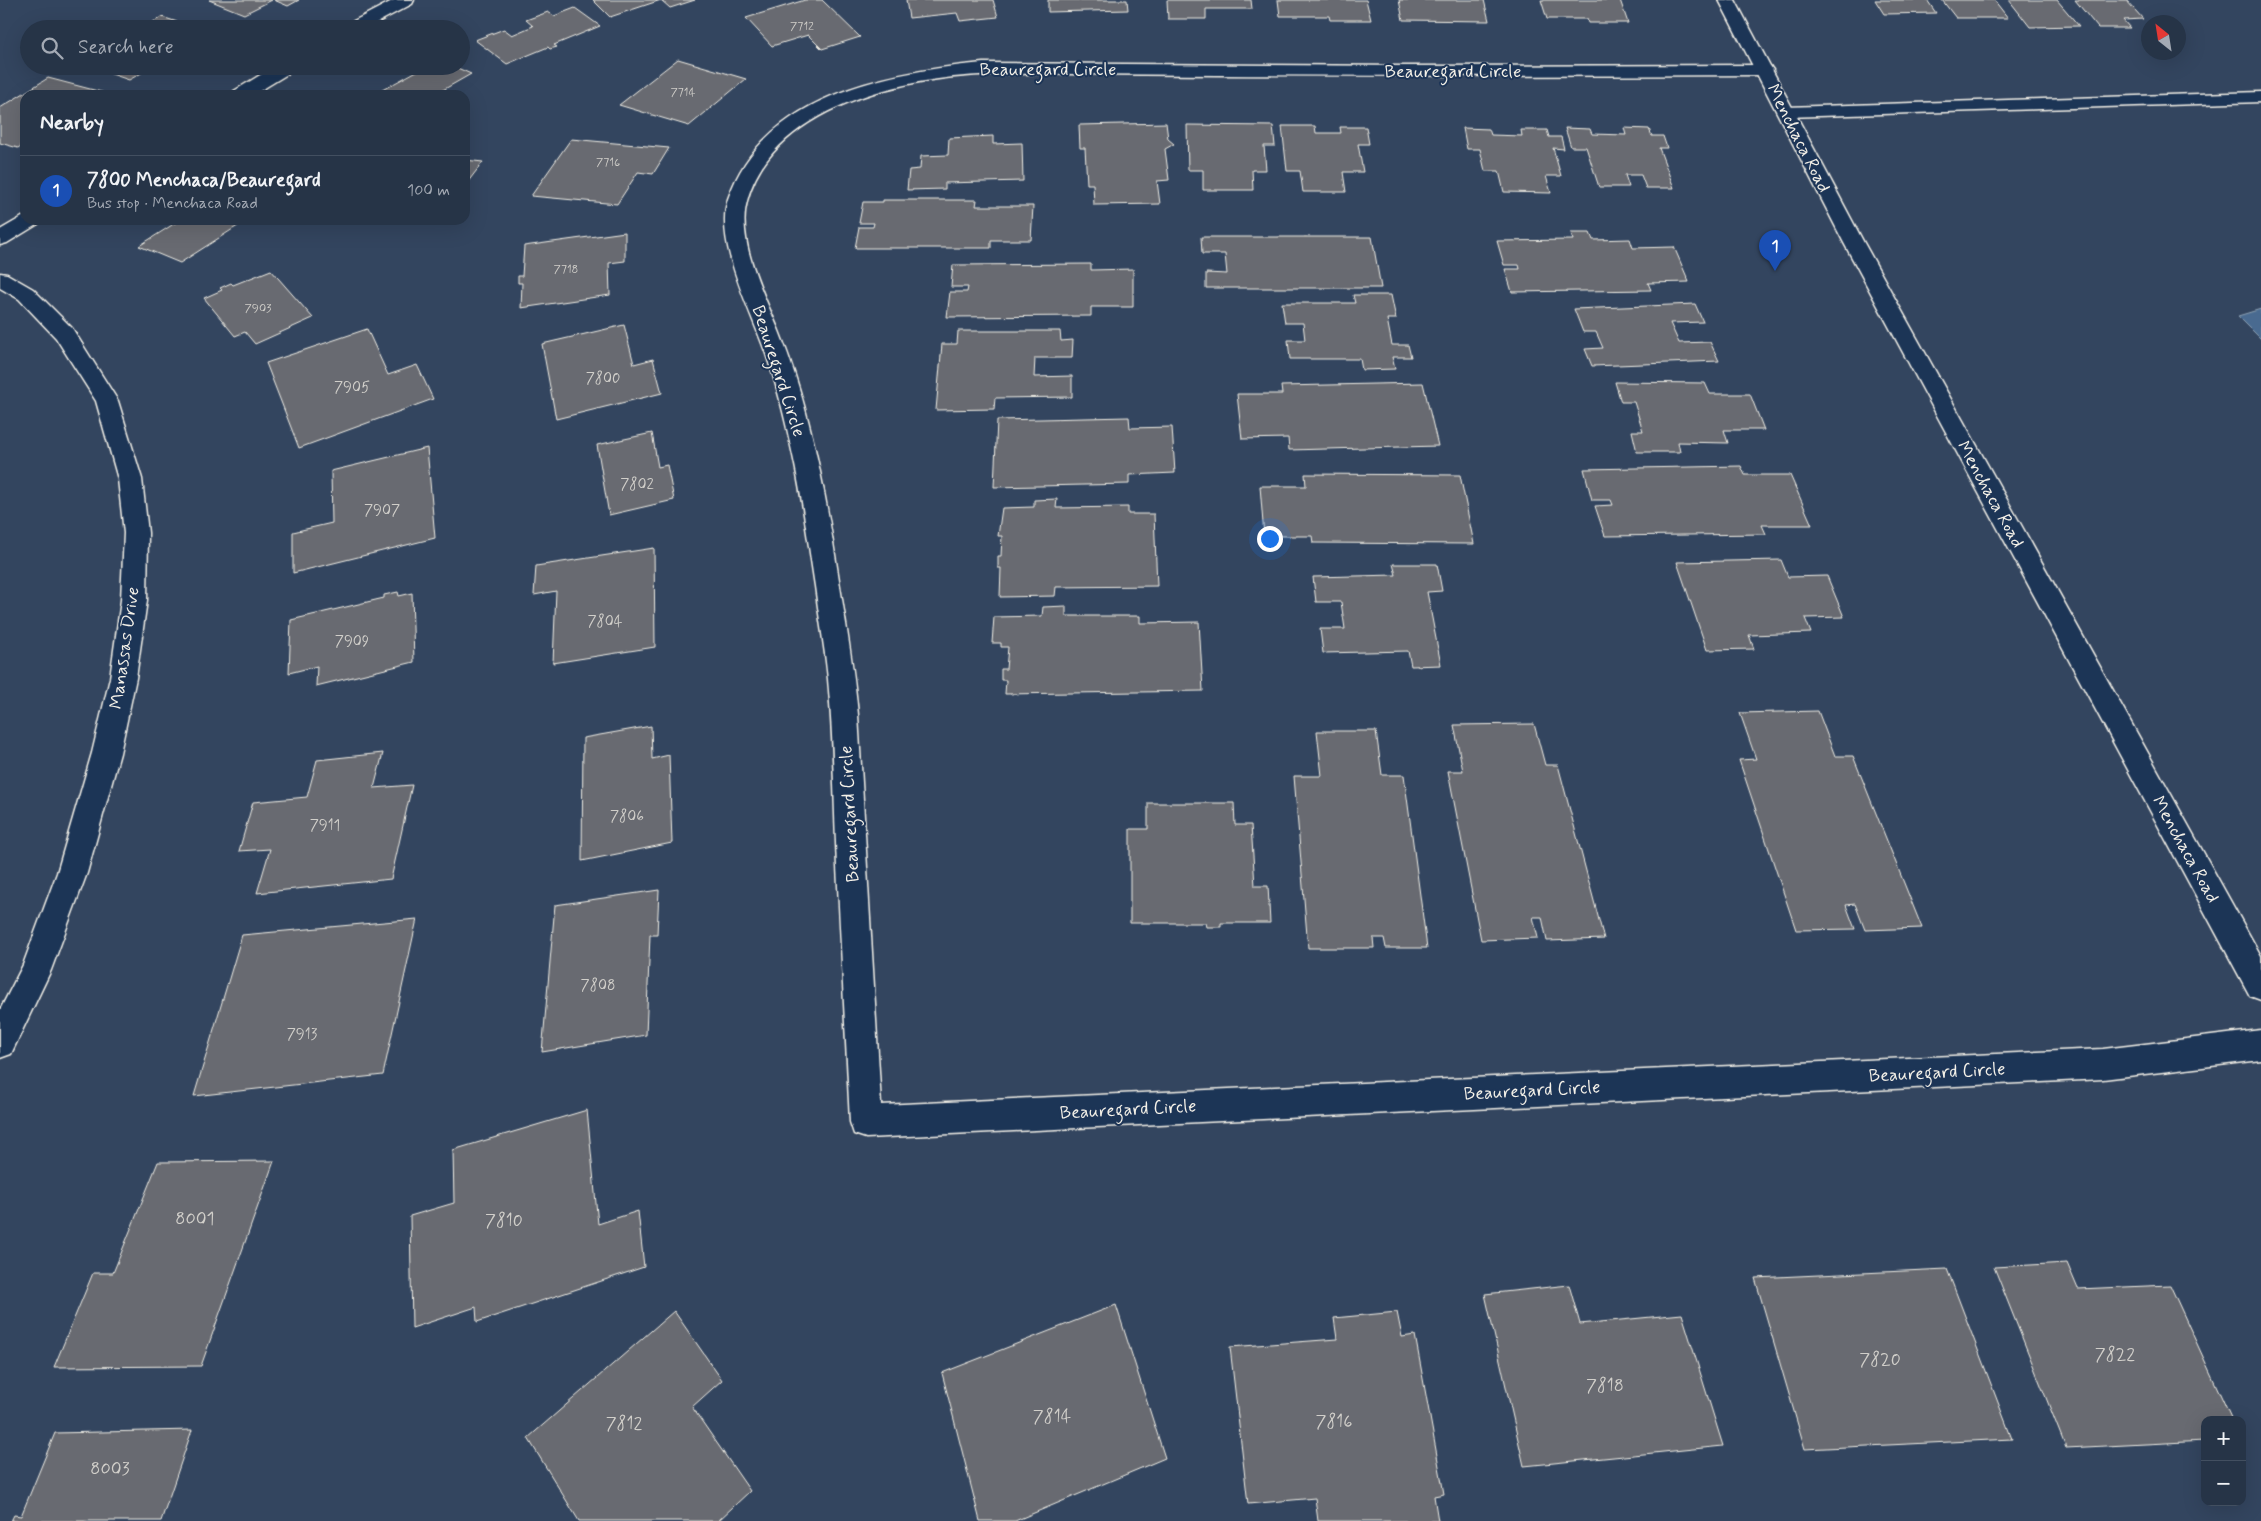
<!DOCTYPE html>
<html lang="en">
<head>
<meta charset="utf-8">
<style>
  body { margin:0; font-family:Mynerve,sans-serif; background:#2e3c4e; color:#f1f3f6 }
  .controls { position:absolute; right:15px; bottom:15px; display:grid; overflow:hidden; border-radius:10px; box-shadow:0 5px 20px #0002 }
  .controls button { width:45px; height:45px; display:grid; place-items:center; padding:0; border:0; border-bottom:1px solid #424f60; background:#263447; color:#f1f3f6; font:25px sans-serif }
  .compass { position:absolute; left:2141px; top:15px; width:45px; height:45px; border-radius:50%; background:#263447; box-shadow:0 5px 20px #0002; rotate:330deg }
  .you { position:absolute; left:1269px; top:538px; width:18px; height:18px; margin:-12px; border:4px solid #fff; border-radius:50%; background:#1a73e8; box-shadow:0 0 0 8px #1a73e833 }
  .badge { display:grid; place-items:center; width:32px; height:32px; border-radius:50%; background:#e797bd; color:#fff; font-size:16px; font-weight:700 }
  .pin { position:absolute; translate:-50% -41px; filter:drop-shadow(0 1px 2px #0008) }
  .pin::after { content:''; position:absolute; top:26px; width:18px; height:15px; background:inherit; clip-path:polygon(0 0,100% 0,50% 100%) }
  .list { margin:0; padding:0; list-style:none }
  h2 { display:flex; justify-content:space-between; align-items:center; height:65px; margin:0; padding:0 20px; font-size:21px }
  h2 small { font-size:16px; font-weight:400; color:#a4aab4 }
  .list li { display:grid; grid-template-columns:32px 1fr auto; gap:15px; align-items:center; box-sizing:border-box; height:70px; padding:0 20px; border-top:1px solid #424f60 }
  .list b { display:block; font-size:19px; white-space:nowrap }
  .list p { margin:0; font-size:16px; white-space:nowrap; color:#a4aab4 }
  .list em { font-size:16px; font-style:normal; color:#a4aab4 }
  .icon { flex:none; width:28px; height:28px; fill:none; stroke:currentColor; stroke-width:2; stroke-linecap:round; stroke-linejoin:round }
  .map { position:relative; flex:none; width:2261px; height:1521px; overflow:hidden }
  .search { position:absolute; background:#263447; box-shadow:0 5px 20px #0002; left:20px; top:20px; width:450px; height:55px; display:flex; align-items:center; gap:12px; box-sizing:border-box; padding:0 18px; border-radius:28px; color:#a4aab4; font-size:19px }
  .panel { position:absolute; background:#263447; box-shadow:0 5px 20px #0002; left:20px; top:90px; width:450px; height:135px; border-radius:15px }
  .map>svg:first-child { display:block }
  .water { fill:#4a6b90; stroke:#8ea1b3 }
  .building { fill:#676a71; stroke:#f4f1e8 }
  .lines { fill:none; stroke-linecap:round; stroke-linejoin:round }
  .minor-casing { stroke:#f4f1e8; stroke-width:3 }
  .tertiary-casing { stroke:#f4f1e8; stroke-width:3 }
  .secondary-casing { stroke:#f4f1e8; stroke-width:3 }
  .minor { fill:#1d3557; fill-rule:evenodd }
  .tertiary { fill:#1d3557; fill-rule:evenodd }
  .secondary { fill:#1d3557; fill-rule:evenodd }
  .labels { text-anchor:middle; stroke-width:4; stroke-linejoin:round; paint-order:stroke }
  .far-number-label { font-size:12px; fill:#d1cfca }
  .number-label { font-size:15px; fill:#d1cfca }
  .street-label { font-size:18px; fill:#f4f1e8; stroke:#1d3557 }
  .near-number-label { font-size:18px; fill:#d1cfca }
</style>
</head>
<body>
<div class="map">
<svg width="2261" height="1521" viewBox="0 0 2261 1521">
  <rect width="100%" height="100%" fill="#33455f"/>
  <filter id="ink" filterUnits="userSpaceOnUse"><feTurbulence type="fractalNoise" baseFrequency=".02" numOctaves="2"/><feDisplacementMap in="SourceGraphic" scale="10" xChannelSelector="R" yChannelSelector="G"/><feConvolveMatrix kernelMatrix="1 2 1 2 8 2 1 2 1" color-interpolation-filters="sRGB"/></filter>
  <g filter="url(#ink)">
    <path class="water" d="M2261 309V339L2238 316Z"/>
    <g class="building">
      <path d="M209 0H272L244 14Z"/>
      <path d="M274 0H299L288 6Z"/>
      <path d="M593 0H695L670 8 661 0 610 17Z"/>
      <path d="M805 0H822L860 37 822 49 808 35 772 46 746 18Z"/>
      <path d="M906 0H993L998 17 960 21 957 13 909 18Z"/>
      <path d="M1048 0H1127L1128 10 1048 12Z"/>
      <path d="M1167 0H1251L1252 9H1206V19H1168Z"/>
      <path d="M1278 0H1366L1371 20H1330L1329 16H1280Z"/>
      <path d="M1399 0H1484L1489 21 1403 20Z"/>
      <path d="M1541 0H1620L1628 23H1588L1587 19H1547Z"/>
      <path d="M1875 0H1927L1936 13 1884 14Z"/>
      <path d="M1942 0H1994L2008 18H1956Z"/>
      <path d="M2009 0H2057L2079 26 2030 27Z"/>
      <path d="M2075 0H2126L2143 19 2123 20 2130 28H2098Z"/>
      <path d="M575 8 600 26 554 45 557 47 550 49 548 47 507 64 475 40 504 29 512 35 533 26 526 20 548 12 554 16Z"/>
      <path d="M162 17 199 29H140Z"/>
      <path d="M678 59 746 79 689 126 619 105Z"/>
      <path d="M88 66H154L129 80Z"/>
      <path d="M426 66H453L471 74 434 95H373Z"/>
      <path d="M48 78 113 95H25V143L18 148 0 143V108Z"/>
      <path d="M1166 123 1168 139 1174 144 1165 149 1169 180 1157 181 1160 204 1094 205 1093 184H1087L1085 148H1080L1079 125Z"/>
      <path d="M1187 125 1273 126 1275 146H1264L1266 170H1252L1253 190H1203V170H1188Z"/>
      <path d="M1282 126H1315L1316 133H1341L1340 127H1366L1369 144H1358L1363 172H1343L1346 192H1303L1300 171H1287Z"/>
      <path d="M1463 128 1489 129 1491 135 1522 136 1521 130H1547L1549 137H1561L1564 149 1553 148 1561 176H1546L1551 193 1504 192 1499 171H1485L1480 149H1467Z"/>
      <path d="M1565 128 1590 129 1592 134 1626 135 1624 128 1649 129 1652 136H1663L1667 148H1659L1674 188H1646L1641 175H1625L1629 187H1599L1586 147H1571Z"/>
      <path d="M993 136V144L1022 143 1023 181 945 183V189L907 190 909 170 920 169 921 156 948 155 949 138Z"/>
      <path d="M571 139 669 148 653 174 638 172 617 204 531 196Z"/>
      <path d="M465 160 483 162 467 183H465Z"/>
      <path d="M883 200H977L976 206H1033L1031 240H991V248H855L859 227H873L874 223H859L863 202H883Z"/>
      <path d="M180 220H247L180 263 139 246Z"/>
      <path d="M625 232V261L609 263 610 295 521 308 522 283H518V276H522L524 246Z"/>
      <path d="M1571 233H1590L1593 240 1630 239 1633 248 1674 247 1689 282 1648 283 1651 290 1512 292 1505 269H1520L1519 265H1504L1497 241 1573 240Z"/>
      <path d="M1201 237H1372L1381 288H1206V273L1227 274 1225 254H1202Z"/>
      <path d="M1091 264V270L1133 269V307H1091V316L947 317 950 292H967L968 287H951L953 265Z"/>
      <path d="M271 270 313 318 255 344 245 332 235 336 204 298 222 290 220 288 231 283 233 285Z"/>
      <path d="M1353 295H1391L1396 319H1387L1392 345H1408L1411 357H1392L1395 369 1362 370 1360 359H1290L1288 340H1305L1303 323H1285L1282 303H1355Z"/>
      <path d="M1695 304 1703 322 1670 323 1679 343 1710 342 1719 361 1592 366 1585 349 1603 348 1596 332H1583L1574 309Z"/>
      <path d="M624 325 634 364 653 359 662 393 556 419 542 344Z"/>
      <path d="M367 329 388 375 417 365 433 399 299 448 266 363Z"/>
      <path d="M958 331H1060L1061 341 1073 340 1072 358H1035L1034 377 1072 376V397L995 398 994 409 936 410 942 344H957Z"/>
      <path d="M1615 382 1705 383 1710 394H1750L1764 430H1724L1728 443 1678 442 1680 452H1637L1632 431H1643L1634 402H1621Z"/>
      <path d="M1423 383 1438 446 1289 450 1288 438 1242 439 1237 394H1282L1281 386Z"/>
      <path d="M1129 417 1130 428 1172 427 1175 473 1129 475V484L994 487 997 420Z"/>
      <path d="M652 433 658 467 667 465 674 500 609 515 597 445Z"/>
      <path d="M427 448 435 538 293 573V532L332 523 331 471Z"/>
      <path d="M1741 466 1745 475H1790L1812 525H1762L1766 534 1605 536 1595 506 1613 505 1611 500H1592L1584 469Z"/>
      <path d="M1305 474 1460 475 1474 544 1313 543 1312 536H1264L1260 486H1306Z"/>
      <path d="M1057 499 1056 508 1128 507V514H1154L1157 586 1056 587 1055 596 1000 597 1001 568H998V556H1001L1002 536H998L1002 508 1034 507V500Z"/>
      <path d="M654 548 655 647 553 663 556 591 534 595 536 566Z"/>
      <path d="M1781 560 1788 577 1827 576 1844 617 1805 618 1811 633 1749 635 1754 649 1707 650 1677 562Z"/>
      <path d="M1393 564H1437L1442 591 1427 592 1441 665 1411 666 1408 651 1323 653 1320 629H1345L1341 602H1316L1313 577 1396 575Z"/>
      <path d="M398 592 399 596 412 593 414 662 316 686 317 666 289 673 291 620 384 598V595Z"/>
      <path d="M1066 606V616H1140V623L1199 622 1203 691 1005 694 1006 680H1001V669H1006L1008 647H1001V643H992L994 617 1042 616 1043 607Z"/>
      <path d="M1818 711 1835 756H1853L1922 928 1865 930 1855 904 1846 905 1855 929 1796 930 1739 760 1756 759 1740 713Z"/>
      <path d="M1534 724 1545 765H1558L1604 939 1547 941 1542 917H1533L1538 938 1481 940 1448 771H1463L1454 725Z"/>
      <path d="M651 726 652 759 669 755 672 843 582 861 583 738Z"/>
      <path d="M1317 731H1376L1382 775H1404L1427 948H1386L1384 938H1373L1374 948H1308L1294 776H1322Z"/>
      <path d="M383 753 374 788 412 785 391 879 257 893 270 849 239 851 253 802 307 797 317 760Z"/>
      <path d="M1148 803H1234L1235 825H1251L1255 886H1268L1270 923H1221V927H1207L1206 923H1130V829H1148Z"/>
      <path d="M659 890 657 935H650L646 1035 542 1052 555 905Z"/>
      <path d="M417 919 383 1075 194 1096 242 935Z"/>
      <path d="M587 1110 598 1224 638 1211 644 1267 477 1322 476 1307 412 1328 410 1216 454 1203 453 1150Z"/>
      <path d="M274 1161 201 1366 54 1367 93 1273H113L158 1162Z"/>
      <path d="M2067 1263 2078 1289 2170 1285 2232 1420H2205V1441L2066 1448 1994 1267Z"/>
      <path d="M1947 1269 2012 1439 1805 1449 1755 1278Z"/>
      <path d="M1569 1285 1580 1324 1682 1314 1723 1446 1524 1466 1485 1294Z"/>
      <path d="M1116 1305 1165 1458 1015 1521H980L942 1373Z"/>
      <path d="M674 1311 722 1380 692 1407 750 1491 718 1521H579L528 1438Z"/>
      <path d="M1397 1312 1402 1337 1415 1335 1444 1494 1434 1496 1438 1521H1318L1315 1498 1248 1504 1230 1347 1337 1339 1334 1318Z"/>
      <path d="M192 1430 161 1521H11L14 1515 21 1516 55 1433Z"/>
    </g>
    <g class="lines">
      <g class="minor-casing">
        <g id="minor">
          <path d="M394 0H414L412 4 365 29H344L346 25Z"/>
          <path d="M983 63 1403 66 1764 65 1770 66 1773 70 1770 74 1764 75C1582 76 1401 76 1219 75 1168 75 1118 74 1067 74 1005 73 944 73 884 90 827 106 763 139 747 201 736 240 764 295 779 331 811 410 826 496 839 580 846 625 854 669 858 715L881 1105 2103 1049 2261 1030V1060L2103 1079 866 1138 854 1134 850 1122C846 1037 841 951 837 866 834 804 834 741 828 679 825 648 819 617 815 586 808 541 802 495 792 451 785 418 777 385 766 354 752 313 714 242 728 199 763 95 888 72 983 63Z"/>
          <path d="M275 66H297L294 70 253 95H231L234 91Z"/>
          <path d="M2261 92V102L1786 117 1780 116 1777 112 1780 108 1786 107Z"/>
          <path d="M24 216 25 220H41L38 224 7 243 0 245V230Z"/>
        </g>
      </g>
      <g class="tertiary-casing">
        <path id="tertiary" d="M0 273 7 274 33 289 72 328 118 401 142 479 148 533 147 600 136 678 120 753 87 873 51 970 11 1054 0 1058V1010L23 965 57 873 92 753 110 678 121 600 124 533 118 479 96 401 56 338 19 299 0 288Z"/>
      </g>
      <g class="secondary-casing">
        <path id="secondary" d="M1719 0H1735L1864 243 2261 956V1000L2250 996 1844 243Z"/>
      </g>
      <use href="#minor" class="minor"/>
      <use href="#tertiary" class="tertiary"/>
      <use href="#secondary" class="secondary"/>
    </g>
  </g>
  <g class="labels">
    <g class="far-number-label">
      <text x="802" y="30">7712</text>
      <text x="683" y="96">7714</text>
      <text x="608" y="166">7716</text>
      <text x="566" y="273">7718</text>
      <text x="258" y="312">7903</text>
    </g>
    <g class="number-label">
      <text x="603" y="383">7800</text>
      <text x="352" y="392">7905</text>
      <text x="637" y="489">7802</text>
      <text x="382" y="515">7907</text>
      <text x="605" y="626">7804</text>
      <text x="352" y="646">7909</text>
      <text x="627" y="821">7806</text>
      <text x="325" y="830">7911</text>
      <text x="598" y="990">7808</text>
      <text x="302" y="1039">7913</text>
    </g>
    <g class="street-label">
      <text x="1048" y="75">Beauregard Circle</text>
      <text x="1453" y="77">Beauregard Circle</text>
      <text transform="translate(1799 138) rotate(63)" y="6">Menchaca Road</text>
      <text transform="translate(779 371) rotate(72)" y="6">Beauregard Circle</text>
      <text transform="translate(1991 494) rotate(61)" y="6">Menchaca Road</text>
      <text transform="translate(124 648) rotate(-82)" y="6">Manassas Drive</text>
      <text transform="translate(849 814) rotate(-93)" y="6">Beauregard Circle</text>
      <text transform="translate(2186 849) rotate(61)" y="6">Menchaca Road</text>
      <text transform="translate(1937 1072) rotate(-3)" y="6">Beauregard Circle</text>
      <text transform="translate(1532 1090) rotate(-3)" y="6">Beauregard Circle</text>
      <text transform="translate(1128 1109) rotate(-3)" y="6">Beauregard Circle</text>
    </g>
    <g class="near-number-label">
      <text x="195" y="1224">8001</text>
      <text x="504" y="1226">7810</text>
      <text x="2115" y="1360">7822</text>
      <text x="1880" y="1365">7820</text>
      <text x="1605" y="1391">7818</text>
      <text x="1052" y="1422">7814</text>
      <text x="1334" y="1427">7816</text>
      <text x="624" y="1429">7812</text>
      <text x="110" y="1474">8003</text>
    </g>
  </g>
</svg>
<div class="controls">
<button>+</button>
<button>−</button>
</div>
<svg class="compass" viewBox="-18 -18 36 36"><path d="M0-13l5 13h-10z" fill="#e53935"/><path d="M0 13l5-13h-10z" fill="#a4aab4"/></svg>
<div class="you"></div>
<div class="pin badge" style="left:1775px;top:271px;background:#1a4fb4">1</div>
<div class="search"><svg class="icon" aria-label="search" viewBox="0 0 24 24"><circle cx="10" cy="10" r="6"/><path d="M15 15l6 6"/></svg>Search here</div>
<section class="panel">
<h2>Nearby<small></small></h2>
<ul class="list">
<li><span class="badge" style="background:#1a4fb4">1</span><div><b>7800 Menchaca/Beauregard</b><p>Bus stop · Menchaca Road</p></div><em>100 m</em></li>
</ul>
</section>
</div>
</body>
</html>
